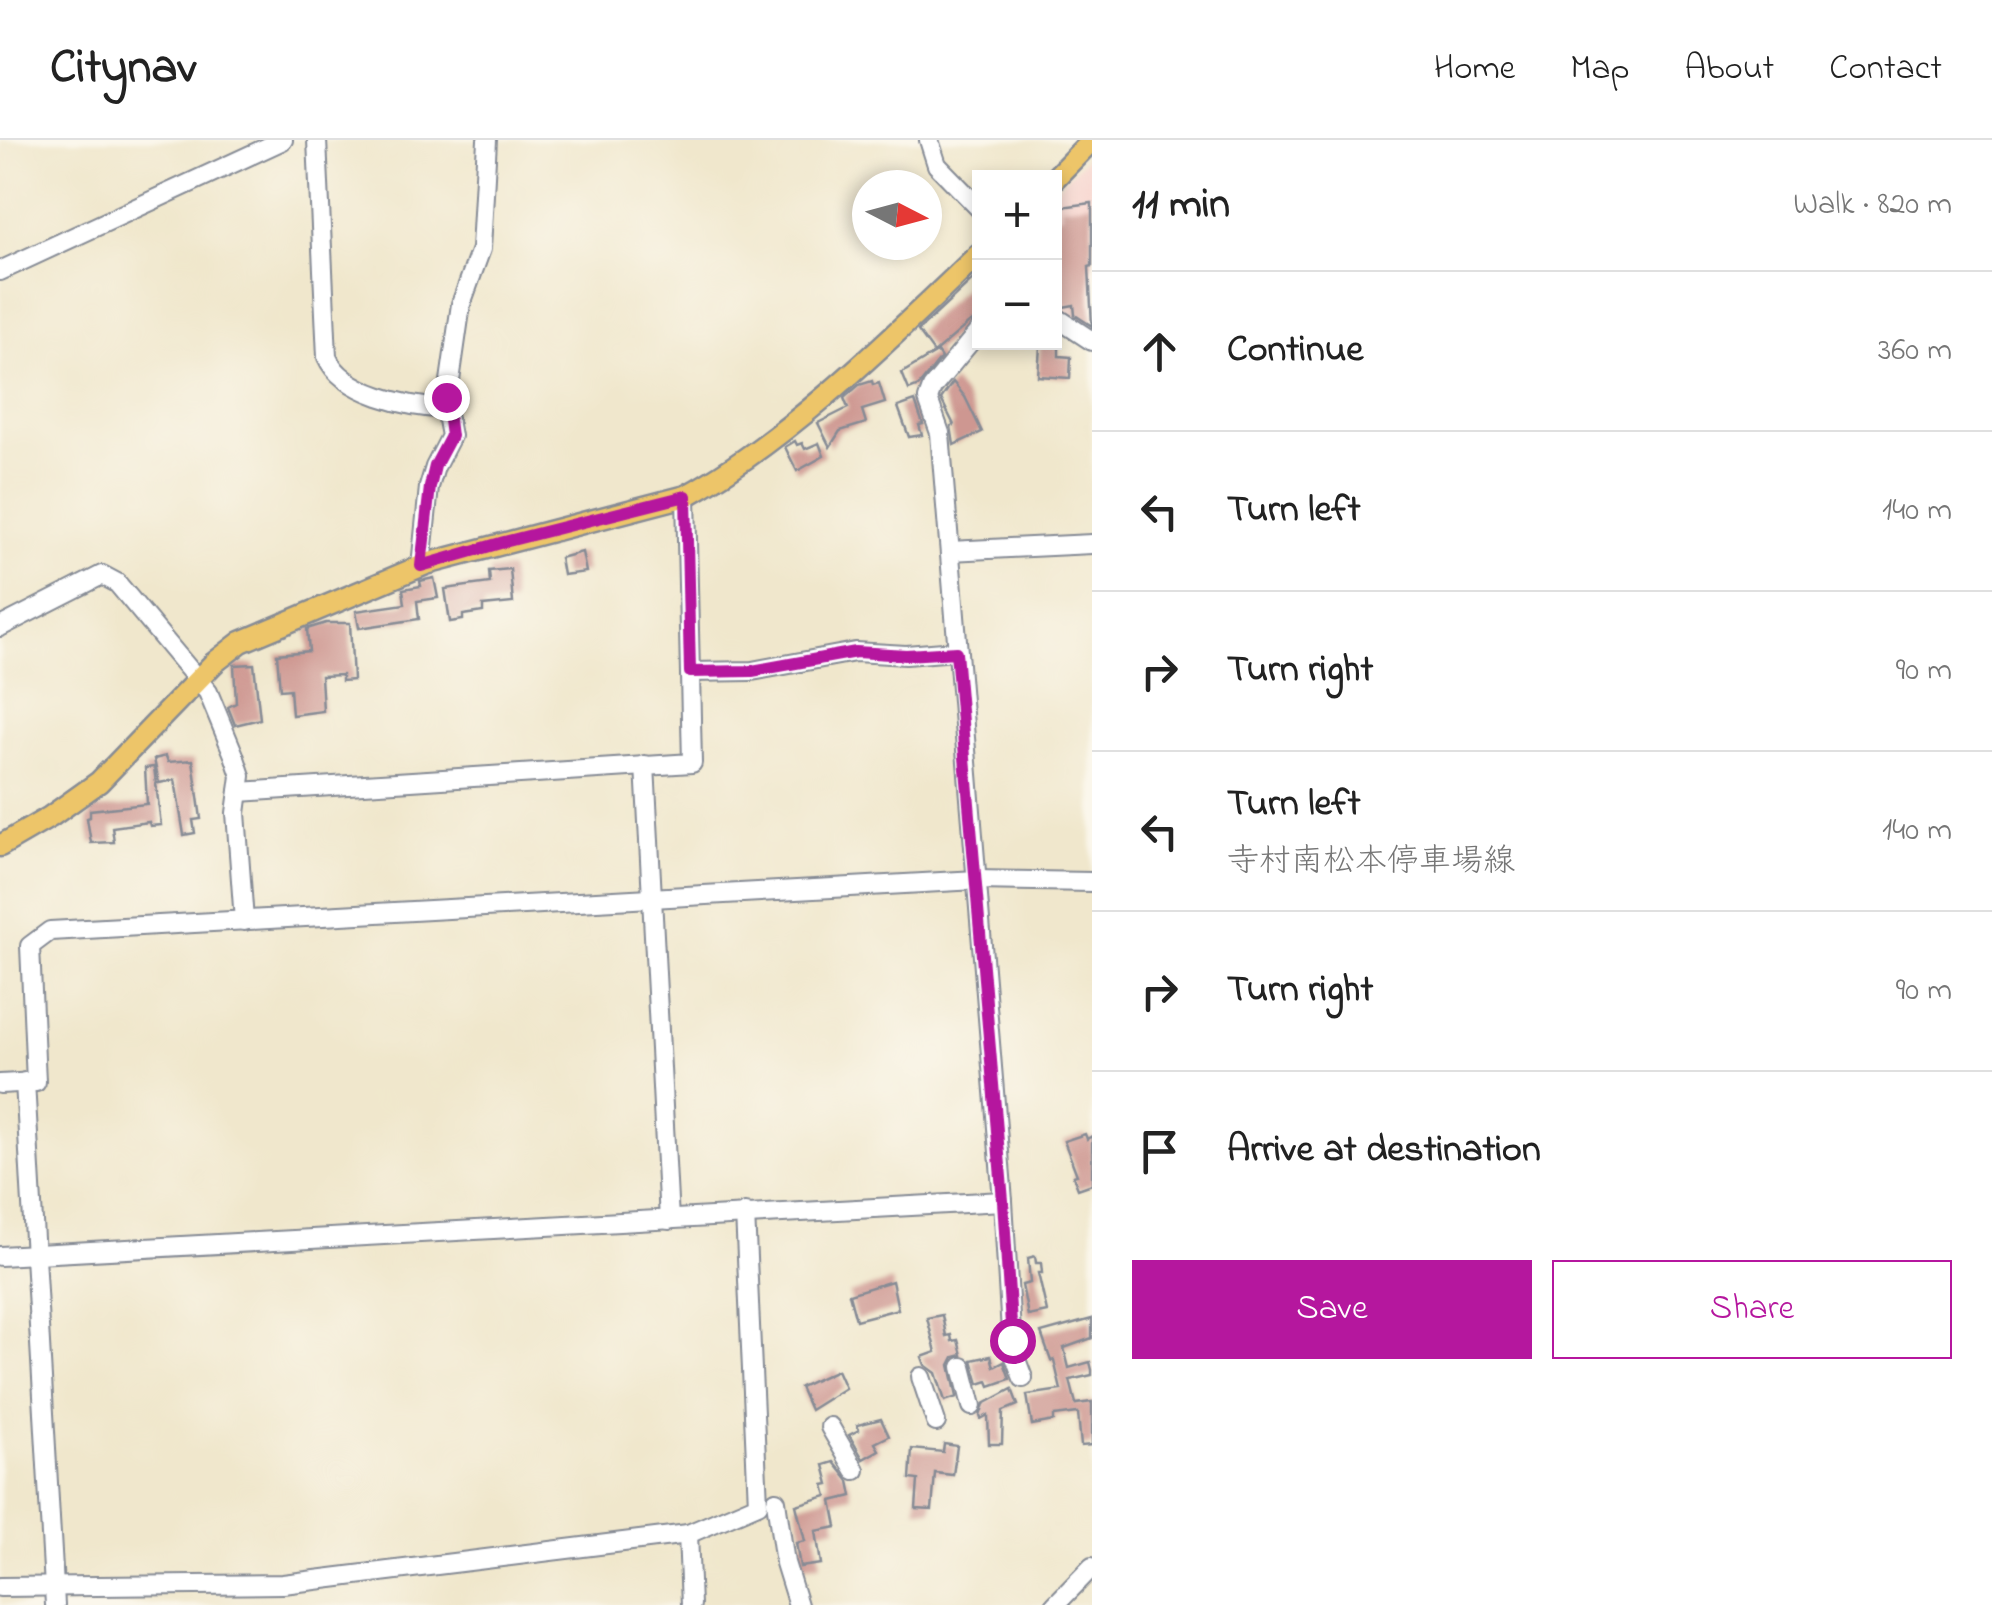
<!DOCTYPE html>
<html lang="en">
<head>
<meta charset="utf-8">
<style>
  body { margin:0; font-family:"Indie Flower","Klee One",sans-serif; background:#f6f6f6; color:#222 }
  .controls { position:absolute; right:30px; top:30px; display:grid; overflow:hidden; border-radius:0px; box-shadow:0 5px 15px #0003 }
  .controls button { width:90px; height:90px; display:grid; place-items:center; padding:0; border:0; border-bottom:2px solid #e0e0e0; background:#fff; color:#222; font:50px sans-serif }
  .compass { position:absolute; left:852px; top:30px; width:90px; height:90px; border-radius:50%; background:#fff; box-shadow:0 5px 15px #0003; rotate:96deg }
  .stop { position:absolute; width:30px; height:30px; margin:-22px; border:8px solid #b5179e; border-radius:50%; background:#fff }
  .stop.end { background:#b5179e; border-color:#fff; box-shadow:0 2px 10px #0008 }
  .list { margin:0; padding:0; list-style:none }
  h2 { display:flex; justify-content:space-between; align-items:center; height:130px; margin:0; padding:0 40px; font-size:42px }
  h2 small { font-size:32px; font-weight:400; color:#767676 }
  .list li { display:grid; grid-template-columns:65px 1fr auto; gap:30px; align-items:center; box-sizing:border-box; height:160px; padding:0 40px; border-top:2px solid #e0e0e0 }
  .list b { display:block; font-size:38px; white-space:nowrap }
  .list p { margin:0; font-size:32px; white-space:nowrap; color:#767676 }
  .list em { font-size:32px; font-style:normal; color:#767676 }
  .actions { display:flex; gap:20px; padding:30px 40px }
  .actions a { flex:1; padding:22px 0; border:2px solid #b5179e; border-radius:0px; text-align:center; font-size:35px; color:#b5179e }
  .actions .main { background:#b5179e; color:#fff }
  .icon { flex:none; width:55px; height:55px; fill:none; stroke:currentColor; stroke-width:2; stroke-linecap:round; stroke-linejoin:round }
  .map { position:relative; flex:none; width:1092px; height:1465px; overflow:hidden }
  header { display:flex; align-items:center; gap:60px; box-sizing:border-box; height:140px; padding:0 50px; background:#fff; border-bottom:2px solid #e0e0e0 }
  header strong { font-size:48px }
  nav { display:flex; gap:55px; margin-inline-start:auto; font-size:35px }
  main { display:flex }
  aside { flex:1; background:#fff }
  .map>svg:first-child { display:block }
  .built { fill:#f7d0cb }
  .building { fill:#ce9791 }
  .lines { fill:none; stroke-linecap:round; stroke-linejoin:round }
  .minor-casing { stroke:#868b95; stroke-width:22 }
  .major-casing { stroke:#868b95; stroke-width:25 }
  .minor { stroke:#fff; stroke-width:18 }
  .major { stroke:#edc569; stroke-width:20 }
  .route { stroke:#b5179e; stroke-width:12 }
</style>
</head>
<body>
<header>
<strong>Citynav</strong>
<nav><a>Home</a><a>Map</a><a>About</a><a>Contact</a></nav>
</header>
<main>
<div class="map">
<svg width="1092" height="1465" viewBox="0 0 1092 1465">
  <rect width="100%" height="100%" fill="#fbf7ec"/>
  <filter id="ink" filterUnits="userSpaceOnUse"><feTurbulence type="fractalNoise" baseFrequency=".01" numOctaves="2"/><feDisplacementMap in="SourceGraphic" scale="20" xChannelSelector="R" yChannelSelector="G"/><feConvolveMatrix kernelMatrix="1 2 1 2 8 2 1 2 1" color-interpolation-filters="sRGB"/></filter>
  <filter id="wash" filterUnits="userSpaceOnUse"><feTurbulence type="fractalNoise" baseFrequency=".0048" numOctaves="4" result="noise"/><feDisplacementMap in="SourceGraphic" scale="40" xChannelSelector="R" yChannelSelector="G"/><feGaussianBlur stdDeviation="2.25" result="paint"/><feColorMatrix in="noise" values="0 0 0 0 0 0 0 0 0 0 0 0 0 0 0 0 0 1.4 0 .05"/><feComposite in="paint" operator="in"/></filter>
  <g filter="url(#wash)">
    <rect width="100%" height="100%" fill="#f0e7cc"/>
    <path class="built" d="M1092 12V192L1055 170 1054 50Z"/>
    <g id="blocks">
      <g class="building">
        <path d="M1092 63V126L1089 127 1092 186 1075 175 1074 165 1063 167 1054 101V76L1062 75 1061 67Z"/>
        <path d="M980 133V179L970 182 934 213 918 191Z"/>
        <path d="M1040 206 1059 207V216L1071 217 1070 238 1038 236Z"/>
        <path d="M937 212 941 218 919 246 909 250 902 233Z"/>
        <path d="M872 241 873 245 879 243 885 263 862 270 866 283 840 291 830 307 818 283 848 268 844 258 859 245Z"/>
        <path d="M953 242 965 257 982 292 954 305 951 286 954 285 941 259Z"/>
        <path d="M915 261 923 284 919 285 922 295 909 297 898 267Z"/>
        <path d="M795 301 797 305 802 303 805 309 819 303 824 316 797 331 785 307Z"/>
        <path d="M582 412 586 432 563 435 560 418Z"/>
        <path d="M510 429 513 463 483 466V472L463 475V480L450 482 445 449 490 443 489 431Z"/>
        <path d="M434 438 438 458 417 461 419 479 359 488 356 471 405 464 403 449 421 446 420 441Z"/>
        <path d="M326 483H350L353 540 342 541V535L321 536 323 571 292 575 290 549 280 550 277 514 309 511 307 489Z"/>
        <path d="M254 524 260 579 235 585 228 567 236 563 234 525Z"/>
        <path d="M166 616 168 622 193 620 201 679 193 680 195 693 184 695 175 640 159 643 154 619Z"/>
        <path d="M154 627 161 685 150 686 149 682 112 687 114 702 91 703 87 678 90 677V670L147 664 145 628Z"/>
        <path d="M1085 994 1087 999 1092 996V1044L1078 1049 1073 1036 1077 1035 1064 1001Z"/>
        <path d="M1035 1116 1036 1123H1041L1042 1133H1038L1047 1172 1028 1176 1022 1145 1030 1143 1028 1118Z"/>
        <path d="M892 1141 898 1169 856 1180 849 1154Z"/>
        <path d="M942 1175 946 1196 951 1195 952 1201 958 1200 962 1215 954 1217 950 1225 957 1257 945 1261 936 1233 925 1225 922 1217 936 1212 927 1178Z"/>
        <path d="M1092 1179V1198L1064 1208 1069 1228 1090 1222 1092 1230V1235L1070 1240 1076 1264 1092 1262V1305L1081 1306 1078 1273 1054 1276V1281L1032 1285 1027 1255 1061 1250 1054 1220 1051 1221 1041 1193Z"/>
        <path d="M991 1216 994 1227 1004 1222 1010 1239 990 1246 988 1241 979 1244 972 1220Z"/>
        <path d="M837 1230 845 1248 810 1270 800 1247Z"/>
        <path d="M1012 1249 1018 1265 1003 1271 1002 1304H989L988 1275 981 1279 980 1276 984 1264Z"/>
        <path d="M881 1279 889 1296 875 1303 879 1310 863 1319 849 1295 859 1290 857 1285Z"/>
        <path d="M944 1304 957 1306 953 1335 935 1333 932 1370 916 1369 918 1340 910 1339 912 1309 943 1312Z"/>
        <path d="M834 1322 849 1341 852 1356 832 1361 837 1387 816 1391 821 1424 800 1427 796 1403 805 1401 796 1365 827 1356 824 1345 829 1344 824 1325Z"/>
      </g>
    </g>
  </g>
  <g filter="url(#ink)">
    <use href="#blocks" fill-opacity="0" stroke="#868b95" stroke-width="2.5"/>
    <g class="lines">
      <g class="minor-casing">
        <g id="minor">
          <path d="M317 0 327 217C343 254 409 267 446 269L461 164 481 109 487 0"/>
          <path d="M929 0 937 25 979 68"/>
          <path d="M0 131 283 0"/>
          <path d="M1054 176 1092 201"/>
          <path d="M979 191 932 248 928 259 940 293 1003 1061 1012 1209 1023 1238"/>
          <path d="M950 411 1092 404"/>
          <path d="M421 426 429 347 435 327 451 296 446 269"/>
          <path d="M0 487 102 435 117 443 208 552 234 615 241 636 236 673 244 781"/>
          <path d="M690 532 752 531 855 512 906 515 956 511"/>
          <path d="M645 625 669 1080"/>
          <path d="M239 652 692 623 686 356"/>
          <path d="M25 942 55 1465"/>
          <path d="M0 944 36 942 30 806 50 791 977 740 1092 742"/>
          <path d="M0 1116 1003 1061"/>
          <path d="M962 1227 972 1266"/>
          <path d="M921 1237 936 1282"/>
          <path d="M830 1287 855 1330"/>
          <path d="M776 1361 785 1423 798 1465"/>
          <path d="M688 1394 691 1465"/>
          <path d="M0 1447 283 1444 688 1394 758 1364 745 1073"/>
          <path d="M1055 1465 1092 1427"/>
        </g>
      </g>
      <g class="major-casing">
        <g id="major">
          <path d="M1054 39 1092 0"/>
          <path d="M0 706 50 677 99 642 214 523 241 502 426 424 686 356C791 298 893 196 979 114"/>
        </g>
      </g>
      <use href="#minor" class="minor"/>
      <use href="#major" class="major"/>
    </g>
  </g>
  <g class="lines" filter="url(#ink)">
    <path class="route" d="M446 257 451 296 435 326 430 347 421 426 504 402 686 356 690 532 752 531 856 512 906 515 956 512 1003 1061 1012 1200"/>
  </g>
</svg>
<div class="controls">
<button>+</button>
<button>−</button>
</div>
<svg class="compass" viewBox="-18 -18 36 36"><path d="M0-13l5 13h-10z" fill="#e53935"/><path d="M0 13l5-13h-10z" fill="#767676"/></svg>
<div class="stop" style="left:1012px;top:1200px"></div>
<div class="stop end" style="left:446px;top:257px"></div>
</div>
<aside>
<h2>11 min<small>Walk · 820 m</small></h2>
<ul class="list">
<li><svg class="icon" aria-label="ahead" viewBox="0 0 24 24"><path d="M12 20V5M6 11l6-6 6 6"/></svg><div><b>Continue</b></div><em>360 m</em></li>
<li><svg class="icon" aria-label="left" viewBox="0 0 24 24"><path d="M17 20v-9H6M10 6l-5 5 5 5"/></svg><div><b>Turn left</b></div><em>140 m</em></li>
<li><svg class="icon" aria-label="right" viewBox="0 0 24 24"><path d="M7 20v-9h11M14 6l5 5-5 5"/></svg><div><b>Turn right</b></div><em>90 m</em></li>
<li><svg class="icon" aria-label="left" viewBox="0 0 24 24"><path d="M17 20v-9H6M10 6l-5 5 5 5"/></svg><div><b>Turn left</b><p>寺村南松本停車場線</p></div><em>140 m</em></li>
<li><svg class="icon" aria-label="right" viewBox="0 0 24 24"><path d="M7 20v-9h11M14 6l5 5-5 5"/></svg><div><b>Turn right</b></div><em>90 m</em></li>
<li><svg class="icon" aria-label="arrive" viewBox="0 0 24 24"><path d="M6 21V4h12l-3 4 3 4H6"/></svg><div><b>Arrive at destination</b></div></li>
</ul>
<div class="actions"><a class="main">Save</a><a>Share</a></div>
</aside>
</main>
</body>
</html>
